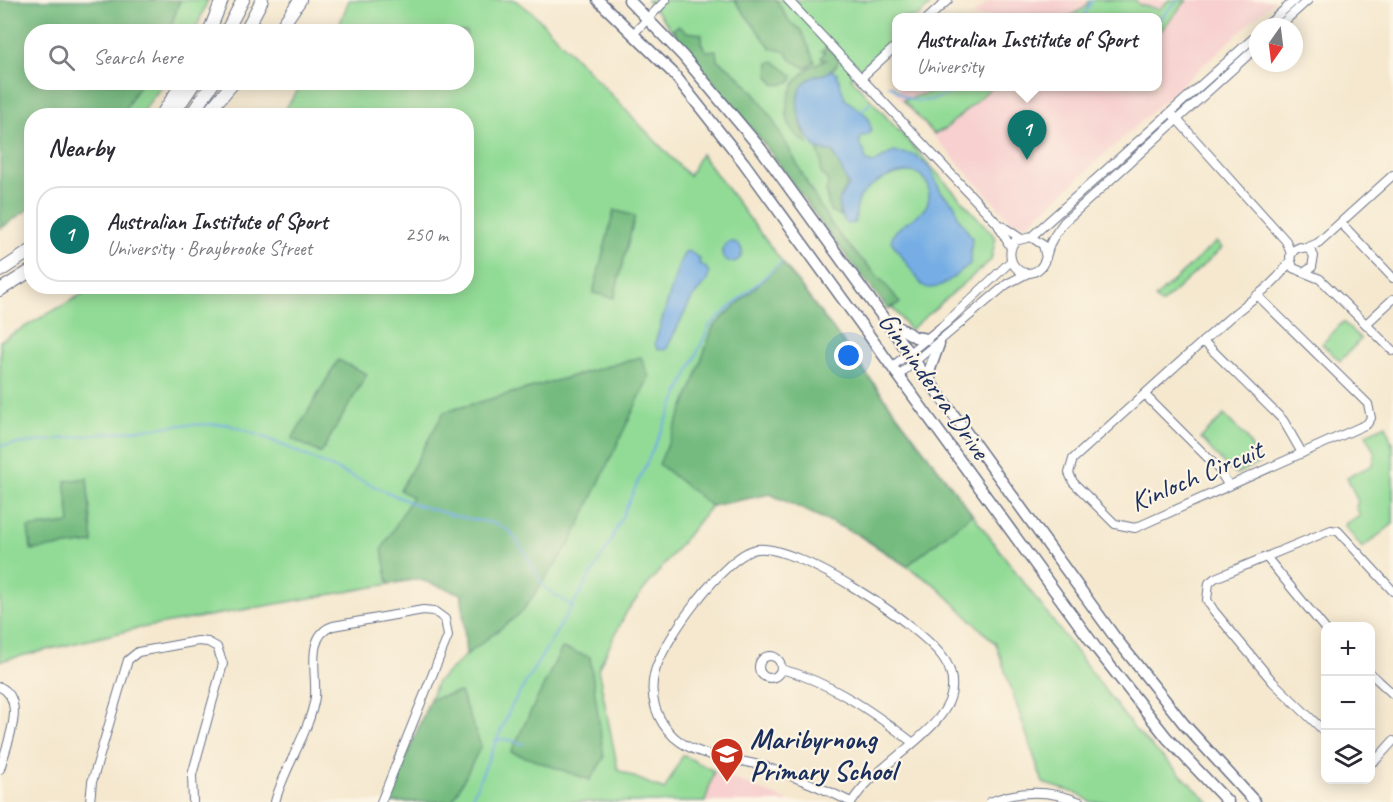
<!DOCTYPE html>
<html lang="en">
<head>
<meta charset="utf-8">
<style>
  body { margin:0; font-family:Caveat,sans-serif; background:#f2f2f3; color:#2b2b33 }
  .controls { position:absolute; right:18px; bottom:18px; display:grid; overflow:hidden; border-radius:12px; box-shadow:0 3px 15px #0003 }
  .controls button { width:54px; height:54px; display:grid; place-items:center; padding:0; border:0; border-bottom:2px solid #e1e1e2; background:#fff; color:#2b2b33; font:30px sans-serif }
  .compass { position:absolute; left:1249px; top:18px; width:54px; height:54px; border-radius:50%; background:#fff; box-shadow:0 3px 15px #0003; rotate:194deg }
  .you { position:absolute; left:849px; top:356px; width:21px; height:21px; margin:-15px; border:4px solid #fff; border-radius:50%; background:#1a73e8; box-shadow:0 0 0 9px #1a73e833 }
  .badge { display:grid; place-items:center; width:39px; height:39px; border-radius:50%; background:#0f766e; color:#fff; font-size:20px; font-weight:700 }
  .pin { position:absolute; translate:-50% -50px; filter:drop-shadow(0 2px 3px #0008) }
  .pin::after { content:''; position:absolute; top:32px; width:21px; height:18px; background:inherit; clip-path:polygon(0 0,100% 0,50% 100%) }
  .popup { position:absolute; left:892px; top:13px; width:270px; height:78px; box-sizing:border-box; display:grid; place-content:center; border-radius:12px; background:#fff; filter:drop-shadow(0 2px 4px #0005); font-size:20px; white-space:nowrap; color:#7c7c81 }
  .popup b { font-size:22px; color:#2b2b33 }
  .popup::after { content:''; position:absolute; left:50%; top:100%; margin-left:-12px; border:12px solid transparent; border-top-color:#fff }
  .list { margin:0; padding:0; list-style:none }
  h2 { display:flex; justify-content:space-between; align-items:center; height:78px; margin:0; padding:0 24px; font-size:26px }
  h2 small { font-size:20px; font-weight:400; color:#7c7c81 }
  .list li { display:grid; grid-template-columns:39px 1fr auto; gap:18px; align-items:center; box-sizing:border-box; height:96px; margin:0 12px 12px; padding:0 12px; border:2px solid #e1e1e2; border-radius:24px }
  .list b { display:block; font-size:22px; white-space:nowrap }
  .list p { margin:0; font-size:20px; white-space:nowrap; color:#7c7c81 }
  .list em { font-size:20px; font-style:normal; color:#7c7c81 }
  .icon { flex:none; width:33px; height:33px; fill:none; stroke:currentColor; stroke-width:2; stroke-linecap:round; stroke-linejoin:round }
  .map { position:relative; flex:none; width:1393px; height:802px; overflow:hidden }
  .search { position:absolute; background:#fff; box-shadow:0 3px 15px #0003; left:24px; top:24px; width:450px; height:66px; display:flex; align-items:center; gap:15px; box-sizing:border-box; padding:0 21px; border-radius:24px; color:#7c7c81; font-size:22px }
  .panel { position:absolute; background:#fff; box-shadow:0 3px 15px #0003; left:24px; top:108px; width:450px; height:186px; border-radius:24px }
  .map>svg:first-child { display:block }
  .built { fill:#f7d0cf }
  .green { fill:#92db96; stroke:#56857a; stroke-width:1.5 }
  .forest { fill:#75bb7f; stroke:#48756e; stroke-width:1.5 }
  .water { fill:#75ade4; stroke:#486ea1; stroke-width:1.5 }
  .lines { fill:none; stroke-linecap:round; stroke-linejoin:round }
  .stream { stroke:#75ade4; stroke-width:2 }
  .minor-casing { stroke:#677086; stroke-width:10 }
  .major-casing { stroke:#677086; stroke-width:13 }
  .highway-casing { stroke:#677086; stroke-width:14 }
  .minor { stroke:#fff; stroke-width:8 }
  .major { stroke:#fff; stroke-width:10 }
  .highway { stroke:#fff; stroke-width:12 }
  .labels { text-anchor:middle; stroke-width:4.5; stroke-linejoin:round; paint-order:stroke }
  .street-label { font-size:28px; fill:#1b2f5e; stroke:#fcf5e5 }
  .poi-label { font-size:28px; font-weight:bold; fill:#1b2f5e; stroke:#fcf5e5; text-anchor:start }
</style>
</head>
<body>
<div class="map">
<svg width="1393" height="802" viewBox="0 0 1393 802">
  <rect width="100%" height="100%" fill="#fcf5e5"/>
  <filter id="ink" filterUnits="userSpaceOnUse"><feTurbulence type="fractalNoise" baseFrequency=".0167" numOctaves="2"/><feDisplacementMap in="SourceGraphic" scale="12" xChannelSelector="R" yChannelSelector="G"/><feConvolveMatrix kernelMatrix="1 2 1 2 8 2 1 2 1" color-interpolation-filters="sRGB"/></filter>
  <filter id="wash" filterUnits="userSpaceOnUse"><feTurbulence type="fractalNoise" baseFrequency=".008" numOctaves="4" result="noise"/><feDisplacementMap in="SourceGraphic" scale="24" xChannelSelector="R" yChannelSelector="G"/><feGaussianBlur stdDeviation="1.35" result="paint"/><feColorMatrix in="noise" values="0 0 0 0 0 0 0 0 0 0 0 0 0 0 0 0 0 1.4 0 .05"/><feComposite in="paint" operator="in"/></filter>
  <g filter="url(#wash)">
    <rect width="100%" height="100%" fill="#f5e8cf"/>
    <g class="built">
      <path d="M991 0H1275L1028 224 1013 223 898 97 899 86H1158V18L971 17Z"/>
      <path d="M714 771 790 802H705Z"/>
    </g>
    <g class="green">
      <path d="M180 0H208L195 31 169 32Z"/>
      <path d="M349 0H515L533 13 689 176 701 154 1135 730 1209 802H1091L1079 794 1043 783 996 644 934 584 857 534 770 494 711 506 627 611 598 669 618 770 664 790 683 755 714 771 705 802H388L437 682 466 655 462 594 418 579 135 629 0 661V341L95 287 466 286V116L281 115 303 83 466 82V32L337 31Z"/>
      <path d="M647 0H936L917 17 896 18V36L851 78 996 238 991 260 910 330 719 86Z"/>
      <path d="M1089 0H1136L1139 5 1159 9 1169 0H1187L1158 34V18L1068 17 1086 7Z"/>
      <path d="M140 83H164L140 115 122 116Z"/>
      <path d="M952 86 999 87 991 88 945 129 934 134 903 100Z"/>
      <path d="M1216 242 1222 248 1161 304 1155 298Z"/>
      <path d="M1343 322 1361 339 1340 361 1322 344Z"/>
      <path d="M1224 415 1246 437 1260 463 1236 474C1226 470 1211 448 1201 438Z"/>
      <path d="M1386 425 1393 447V524L1362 548 1345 526 1346 523 1360 516 1356 506 1358 502 1347 477 1373 465 1375 454 1366 434Z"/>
    </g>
    <g class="forest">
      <path d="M0 0H180L169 31 32 32V82L140 83 122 115 32 116 31 207 0 229Z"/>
      <path d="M734 0H776L790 22 801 30 815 61 806 68 791 60 786 52 771 48Z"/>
      <path d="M678 26 687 32 702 34 701 43 706 51 716 50 717 60C773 92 797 177 834 228 854 255 881 275 900 303L888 309 829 234 768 149 679 40 673 29Z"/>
      <path d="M827 47 839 59C834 76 819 73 808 80L799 100 801 124 808 144C768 123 790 69 826 60L821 58 825 52 821 51Z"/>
      <path d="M774 61 793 76 792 81 780 85 774 84 768 76 769 63Z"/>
      <path d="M817 149 833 152C848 181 851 180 839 211L841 216 830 211 826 193 828 181 821 173V160Z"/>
      <path d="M614 210 635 216 614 298 593 293Z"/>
      <path d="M782 262 972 514 907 566 857 534 770 494 711 506 659 464 691 390 713 327Z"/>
      <path d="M641 357 649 377 572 540 522 612 466 655 462 594 418 579 388 584 382 549 412 497 400 490 444 412Z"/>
      <path d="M338 360 367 374 321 453 292 439Z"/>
      <path d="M87 478 93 543 31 550 28 528 70 523 65 481Z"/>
      <path d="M562 648 590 657 604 758 590 780 511 752Z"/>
      <path d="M460 692 481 746 452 802H388L430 699Z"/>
    </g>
    <g class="water">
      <path d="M831 70 837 74 845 99 867 116 871 128 869 135 862 136 859 143 864 151 866 161 874 163 893 152 915 155 930 168 941 192 955 205 958 217 972 238 970 264C957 273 937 296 922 285L891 241C895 220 928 220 929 196 930 154 876 176 861 196 856 202 856 215 855 223L847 224C836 211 836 198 849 186L833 152 817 149C804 134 787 98 807 81 815 74 824 77 831 70Z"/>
      <circle cx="732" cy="252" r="10"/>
      <path d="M689 251 700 259 699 264 705 266 709 273 707 281 692 298 666 350 657 349 655 343 679 264 685 252Z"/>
    </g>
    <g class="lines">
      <g class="stream">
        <path d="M1071 18H1076"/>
        <path d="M1083 18 1092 0"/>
        <path d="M1158 21 1178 0"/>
        <path d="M888 86H892C917 114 940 96 970 86"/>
        <path d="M861 112 871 102"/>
        <path d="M0 446 179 425 226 424 266 438 414 504 455 516 497 524 509 531 521 546 545 588 573 607"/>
        <path d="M495 741 505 739 524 744"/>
        <path d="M470 802 511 707 609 545 710 325 782 262"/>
      </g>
    </g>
  </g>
  <g filter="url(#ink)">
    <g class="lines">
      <g class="minor-casing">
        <g id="minor">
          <path d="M788 0 996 222 1020 238"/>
          <path d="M928 18 948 0"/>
          <path d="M1265 27 1295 0"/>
          <path d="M1278 27 1308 0"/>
          <path d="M633 34 666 0"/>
          <path d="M862 77 896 46"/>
          <path d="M1174 116 1286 241 1291 254"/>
          <path d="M997 223 1011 248"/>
          <path d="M1341 223 1393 278"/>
          <path d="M1031 237 1258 34"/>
          <path d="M1306 248 1318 243 1393 175"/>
          <path d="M1046 258 1043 245 1031 237 1015 241C1001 259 1022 284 1040 268 1047 261 1047 250 1051 242 1054 235 1060 228 1064 222L1258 46"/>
          <path d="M1305 272 1312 267 1314 256 1310 250 1300 247 1294 250 1290 257 1293 268 1320 279 1393 351"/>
          <path d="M1257 295 1368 404 1371 418 1367 424 1135 528 1115 524 1073 482 1069 473 1073 459C1124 413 1175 366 1227 320 1248 301 1275 286 1290 261"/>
          <path d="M1366 324 1393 299"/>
          <path d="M1203 341 1283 420 1302 453"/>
          <path d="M893 366 945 324 1011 261"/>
          <path d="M900 374 1007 284 1028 273"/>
          <path d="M1145 395 1217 467 1229 486"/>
          <path d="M1267 558 1326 630"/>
          <circle cx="770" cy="667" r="11"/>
          <path d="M781 669C829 681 873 712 912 742"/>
          <path d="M1370 673 1393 694"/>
          <path d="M0 687C28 700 6 746 0 769"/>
          <path d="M1326 733 1273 682 1214 611 1207 600 1209 583 1215 578 1331 530 1338 531 1393 591"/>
          <path d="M1370 763 1376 760 1393 741"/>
          <path d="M90 802 92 782 128 660 138 652 198 641 208 642 217 647 223 664 192 775 193 802"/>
          <path d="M275 802C284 768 310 731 315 697 317 674 305 635 333 626L423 610 434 611 445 619 448 636 381 802"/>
          <path d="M851 802C823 788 793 776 763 766 734 758 697 758 674 737 657 721 649 698 654 675 660 644 725 554 757 549 795 543 923 626 944 659 950 667 953 679 952 689 949 730 874 764 852 802"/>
          <path d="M990 802C1019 790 1050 790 1080 802"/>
        </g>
      </g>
      <g class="major-casing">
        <g id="major">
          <path d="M598 0 673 73 744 163 1096 648 1167 738 1228 802"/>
          <path d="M629 0 683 56 761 149 1114 636 1184 724 1255 802"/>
          <path d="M889 322 915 337 927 339"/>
          <path d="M930 381V369L939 344"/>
        </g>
      </g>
      <g class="highway-casing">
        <g id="highway">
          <path d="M209 32 222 0"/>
          <path d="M226 32 243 0"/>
          <path d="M245 32 262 0"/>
          <path d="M278 32 300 0"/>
          <path d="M161 116 183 82"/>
          <path d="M172 116 195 82"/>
          <path d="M190 116 214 82"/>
          <path d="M205 116 234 82"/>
          <path d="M0 271 32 250"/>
          <path d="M0 290 32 270"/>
        </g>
      </g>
      <use href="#minor" class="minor"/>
      <use href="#major" class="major"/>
      <use href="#highway" class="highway"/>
    </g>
  </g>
  <defs>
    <g id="school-pin" transform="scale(1.725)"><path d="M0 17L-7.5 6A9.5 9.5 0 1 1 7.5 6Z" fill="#c8321e" stroke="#fcf5e5"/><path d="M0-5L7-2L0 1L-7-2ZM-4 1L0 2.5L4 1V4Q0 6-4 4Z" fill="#fff"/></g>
  </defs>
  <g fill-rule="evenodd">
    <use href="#school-pin" x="727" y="754"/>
  </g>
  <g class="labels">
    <g class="street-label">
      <text transform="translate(935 385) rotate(55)" y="10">Ginninderra Drive</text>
      <text transform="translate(1196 475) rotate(-23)" y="10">Kinloch Circuit</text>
    </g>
    <g class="poi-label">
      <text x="750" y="748">Maribyrnong<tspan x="750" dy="32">Primary School</tspan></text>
    </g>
  </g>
</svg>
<div class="controls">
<button>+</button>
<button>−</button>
<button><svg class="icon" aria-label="layers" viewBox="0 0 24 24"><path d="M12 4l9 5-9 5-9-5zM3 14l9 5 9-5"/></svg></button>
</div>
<svg class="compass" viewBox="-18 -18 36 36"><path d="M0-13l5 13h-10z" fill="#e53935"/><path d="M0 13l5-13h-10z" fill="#7c7c81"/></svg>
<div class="you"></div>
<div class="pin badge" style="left:1027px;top:160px">1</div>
<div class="popup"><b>Australian Institute of Sport</b>University</div>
<div class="search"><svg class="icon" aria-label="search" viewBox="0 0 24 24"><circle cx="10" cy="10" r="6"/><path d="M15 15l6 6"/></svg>Search here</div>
<section class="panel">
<h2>Nearby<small></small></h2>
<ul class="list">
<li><span class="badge">1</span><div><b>Australian Institute of Sport</b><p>University · Braybrooke Street</p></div><em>250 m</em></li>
</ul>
</section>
</div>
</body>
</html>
